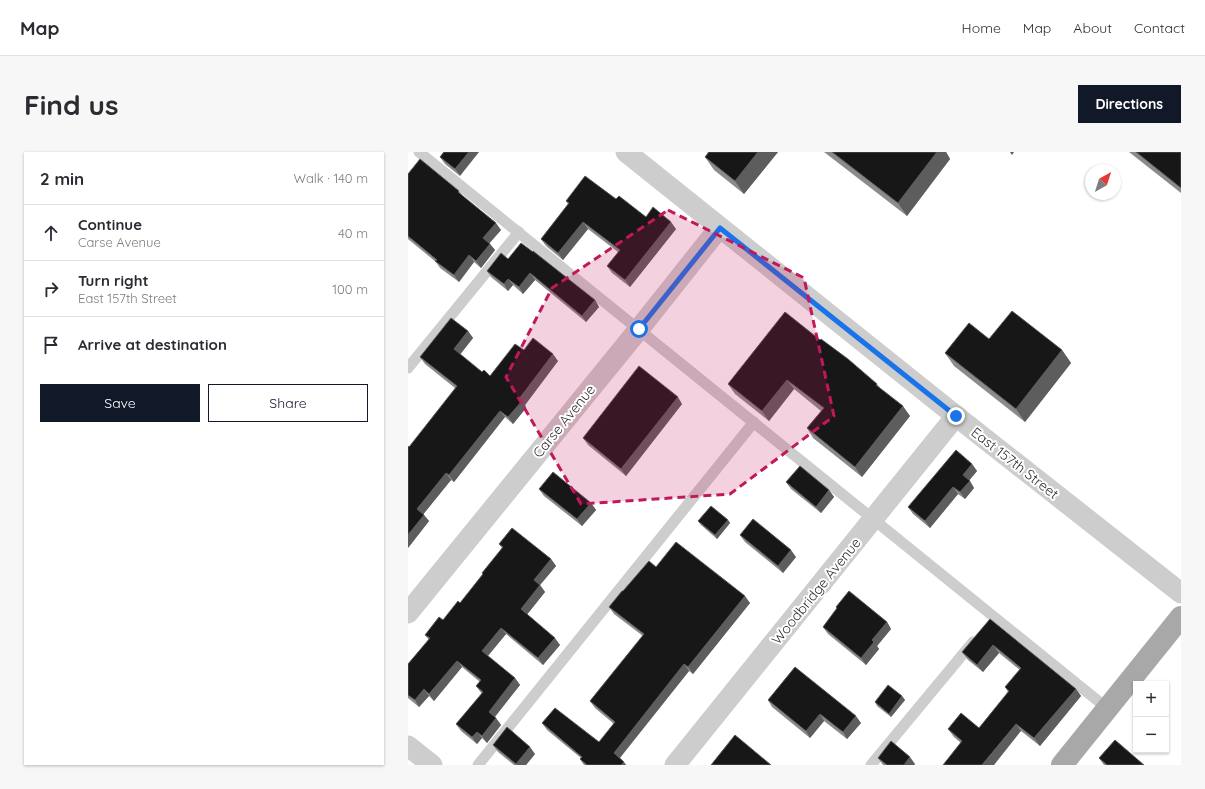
<!DOCTYPE html>
<html lang="en">
<head>
<meta charset="utf-8">
<style>
  body { margin:0; font-family:Quicksand,sans-serif; background:#f7f7f7; color:#2b2b33 }
  .controls { position:absolute; right:12px; bottom:12px; display:grid; overflow:hidden; border-radius:0px; box-shadow:0 1px 3px #0004 }
  .controls button { width:36px; height:36px; display:grid; place-items:center; padding:0; border:0; border-bottom:1px solid #e1e1e2; background:#fff; color:#2b2b33; font:20px sans-serif }
  .compass { position:absolute; left:677px; top:12px; width:36px; height:36px; border-radius:50%; background:#fff; box-shadow:0 1px 3px #0004; rotate:39deg }
  .stop { position:absolute; width:12px; height:12px; margin:-9px; border:3px solid #1a73e8; border-radius:50%; background:#fff }
  .stop.end { background:#1a73e8; border-color:#fff; box-shadow:0 1px 4px #0008 }
  .list { margin:0; padding:0; list-style:none }
  h2 { display:flex; justify-content:space-between; align-items:center; height:52px; margin:0; padding:0 16px; font-size:17px }
  h2 small { font-size:13px; font-weight:400; color:#7c7c81 }
  .list li { display:grid; grid-template-columns:26px 1fr auto; gap:12px; align-items:center; box-sizing:border-box; height:56px; padding:0 16px; border-top:1px solid #e1e1e2 }
  .list b { display:block; font-size:15px; white-space:nowrap }
  .list p { margin:0; font-size:13px; white-space:nowrap; color:#7c7c81 }
  .list em { font-size:13px; font-style:normal; color:#7c7c81 }
  .actions { display:flex; gap:8px; padding:12px 16px }
  .actions a { flex:1; padding:9px 0; border:1px solid #111827; border-radius:0px; text-align:center; font-size:14px; color:#111827 }
  .actions .main { background:#111827; color:#fff }
  .icon { flex:none; width:22px; height:22px; fill:none; stroke:currentColor; stroke-width:2; stroke-linecap:round; stroke-linejoin:round }
  .map { position:relative; flex:none; width:773px; height:613px; overflow:hidden; border-radius:0px }
  header { display:flex; align-items:center; gap:24px; box-sizing:border-box; height:56px; padding:0 20px; background:#fff; border-bottom:1px solid #e1e1e2 }
  header strong { font-size:19px }
  nav { display:flex; gap:22px; margin-inline-start:auto; font-size:14px }
  .intro { display:flex; align-items:center; justify-content:space-between; box-sizing:border-box; height:96px; padding:0 24px }
  h1 { margin:0; font-size:28px }
  .button { padding:10px 18px; border-radius:0px; background:#111827; color:#fff; font-size:14px; font-weight:700 }
  main { display:flex; gap:24px; padding:0 24px }
  aside { flex:1; background:#fff; border-radius:0px; box-shadow:0 1px 3px #0004 }
  .map>svg:first-child { display:block }
  .lines { fill:none; stroke-linecap:round; stroke-linejoin:round }
  .lane { stroke:#cdcdcd; stroke-width:11 }
  .street { stroke:#cdcdcd; stroke-width:21 }
  .primary { stroke:#a8a8a8; stroke-width:22 }
  .wall { fill:#8b8b8b }
  .shaded-wall { fill:#5d5d5d }
  .building { fill:#171717; stroke:#5d5d5d }
  .route { stroke:#1a73e8; stroke-width:5 }
  .marked { fill:#c2185b; fill-opacity:0.2; stroke:#c2185b; stroke-width:3; stroke-dasharray:8 5; stroke-linejoin:round }
  .labels { text-anchor:middle; stroke-width:4; stroke-linejoin:round; paint-order:stroke }
  .street-label { font-size:14px; fill:#303030; stroke:#fff }
</style>
</head>
<body>
<header>
<strong>Map</strong>
<nav><a>Home</a><a>Map</a><a>About</a><a>Contact</a></nav>
</header>
<div class="intro"><h1>Find us</h1><a class="button">Directions</a></div>
<main>
<aside>
<h2>2 min<small>Walk · 140 m</small></h2>
<ul class="list">
<li><svg class="icon" aria-label="ahead" viewBox="0 0 24 24"><path d="M12 20V5M6 11l6-6 6 6"/></svg><div><b>Continue</b><p>Carse Avenue</p></div><em>40 m</em></li>
<li><svg class="icon" aria-label="right" viewBox="0 0 24 24"><path d="M7 20v-9h11M14 6l5 5-5 5"/></svg><div><b>Turn right</b><p>East 157th Street</p></div><em>100 m</em></li>
<li><svg class="icon" aria-label="arrive" viewBox="0 0 24 24"><path d="M6 21V4h12l-3 4 3 4H6"/></svg><div><b>Arrive at destination</b></div></li>
</ul>
<div class="actions"><a class="main">Save</a><a>Share</a></div>
</aside>
<div class="map">
<svg width="773" height="613" viewBox="0 0 773 613">
  <rect width="100%" height="100%" fill="#fff"/>
  <g class="lines">
    <g class="lane">
      <path d="M11 0 700 557"/>
      <path d="M0 216 111 80"/>
      <path d="M70 613 346 270"/>
      <path d="M463 613 565 490"/>
    </g>
    <g class="street">
      <path d="M218 0 548 264 773 441"/>
      <path d="M0 461 231 177 311 76"/>
      <path d="M0 594 24 613"/>
      <path d="M267 613 548 264"/>
    </g>
    <path class="primary" d="M654 613 773 465"/>
  </g>
  <g class="wall">
    <path d="M36 0 52 24 37 12 32 5Z"/>
    <path d="M299 0H370L336 42 306 18 297 5 300 1Z"/>
    <path d="M416 0H538L542 7 499 64Z"/>
    <path d="M721 0H773V41Z"/>
    <path d="M0 22 51 39 54 43 93 78 81 91 87 98 73 116 66 110 51 130 32 116 28 110 0 87Z"/>
    <path d="M208 47 238 65 268 77 222 135 204 121 199 114 210 100 180 77 155 108 138 94 133 87 160 52 158 49Z"/>
    <path d="M100 107 187 148 191 155 178 170 127 128 115 142 105 133 100 139 83 125 79 119Z"/>
    <path d="M377 160 469 232 472 236 502 264 454 325 405 286 399 276 413 259 386 237 361 269 327 242 320 232Z"/>
    <path d="M60 179 65 186 52 202 74 220 82 224 116 198 150 209 117 253 118 256 105 272 97 265 46 330 43 328 15 362 21 369 0 396 47 236 17 212 12 205Z"/>
    <path d="M581 187 654 198 663 211 617 270 546 214 537 201Z"/>
    <path d="M274 252 218 324 180 293 175 286Z"/>
    <path d="M564 312 569 319 561 328 566 336 557 347 550 342 522 376 505 362 500 355Z"/>
    <path d="M378 330 421 338 426 345 413 361 383 337Z"/>
    <path d="M131 337 183 351 188 358 174 374 136 344Z"/>
    <path d="M320 368 322 371 309 387 293 373 290 369Z"/>
    <path d="M332 383 388 405 375 421 337 390Z"/>
    <path d="M91 392 143 407 148 414 132 433 137 440 119 462 152 493 135 513 98 482 80 504 107 526 112 533 87 565 93 573 79 591 74 586 69 592 53 579 48 572 74 542 68 534 72 530 54 515 26 549 21 544 11 555 0 546V512L21 488 17 483 35 468 52 451 75 422 94 396Z"/>
    <path d="M248 415 342 451 285 522 281 519 212 606 218 613H176L172 607 173 606 139 578 134 571 191 590 206 572 187 556 182 549 235 484 206 462 201 455 215 439Z"/>
    <path d="M428 455 479 470 483 477 469 494 471 497 458 513 420 482 415 475 429 457Z"/>
    <path d="M582 467 668 537 673 544 632 594 613 579 553 591 546 585 540 577 571 576 600 540 597 535 612 518 591 501 575 520 560 508 554 500Z"/>
    <path d="M494 544 497 548 483 565 469 554 467 550Z"/>
    <path d="M360 548 453 571 439 587 416 569 402 586 364 555Z"/>
    <path d="M85 593 127 602 118 613H106L90 600Z"/>
    <path d="M470 606 507 612 506 613H475Z"/>
    <path d="M691 606 736 613H696Z"/>
  </g>
  <g class="shaded-wall">
    <path d="M61 0H71L52 24 47 17Z"/>
    <path d="M350 0H370L336 42 327 29Z"/>
    <path d="M529 0H538L542 7 499 64 490 51Z"/>
    <path d="M602 0H606L604 3Z"/>
    <path d="M175 70 180 77 155 108 150 101Z"/>
    <path d="M263 70 268 77 222 135 217 128Z"/>
    <path d="M88 71 93 78 80 93 75 86Z"/>
    <path d="M82 92 87 98 73 116 68 109Z"/>
    <path d="M61 103 66 110 51 130 46 123Z"/>
    <path d="M122 121 127 128 115 142 111 135Z"/>
    <path d="M100 127 105 133 100 139 96 132Z"/>
    <path d="M187 148 191 155 178 170 174 164Z"/>
    <path d="M60 179 65 186 51 204 46 197Z"/>
    <path d="M654 198 663 211 617 270 608 257Z"/>
    <path d="M145 202 150 209 117 253 118 256 105 272 100 265 111 247Z"/>
    <path d="M379 228 386 237 361 269 354 259Z"/>
    <path d="M270 245 274 252 218 324 213 317Z"/>
    <path d="M495 254 502 264 454 325 447 315Z"/>
    <path d="M92 259 97 265 46 330 41 323Z"/>
    <path d="M564 312 569 319 560 330 555 323Z"/>
    <path d="M38 321 43 328 14 364 9 357Z"/>
    <path d="M562 329 566 336 557 347 552 340Z"/>
    <path d="M545 335 550 342 522 376 517 369Z"/>
    <path d="M421 338 426 345 413 361 408 355Z"/>
    <path d="M183 351 188 358 174 374 169 367Z"/>
    <path d="M16 363 21 369 0 396V383Z"/>
    <path d="M320 368 322 371 309 387 307 383Z"/>
    <path d="M383 398 388 405 375 421 370 414Z"/>
    <path d="M143 407 148 414 132 433 137 440 118 464 113 457 126 428Z"/>
    <path d="M337 444 342 451 285 522 280 515Z"/>
    <path d="M479 470 483 477 469 494 471 497 458 513 453 506 464 488Z"/>
    <path d="M93 476 98 482 78 506 74 499Z"/>
    <path d="M147 486 152 493 135 513 130 506Z"/>
    <path d="M585 493 591 501 575 520 569 513Z"/>
    <path d="M49 509 54 515 26 549 21 542Z"/>
    <path d="M276 512 281 519 210 608 206 601Z"/>
    <path d="M107 526 112 533 85 567 81 560Z"/>
    <path d="M16 537 21 544 11 555 7 548Z"/>
    <path d="M668 537 673 544 632 594 626 586Z"/>
    <path d="M494 544 497 548 483 565 481 562Z"/>
    <path d="M412 562 416 569 402 586 398 579Z"/>
    <path d="M448 564 453 571 439 587 435 580Z"/>
    <path d="M88 566 93 573 79 591 74 584Z"/>
    <path d="M608 572 613 579 586 613H574Z"/>
    <path d="M69 580 74 586 69 592 64 585Z"/>
    <path d="M122 595 127 602 118 613H109L108 612Z"/>
    <path d="M502 605 507 612 506 613H496Z"/>
    <path d="M216 610 218 613H213Z"/>
  </g>
  <g class="building">
    <path d="M36 0H61L47 17 32 5Z"/>
    <path d="M301 0H350L327 29 297 5Z"/>
    <path d="M424 0H529L490 51Z"/>
    <path d="M728 0H773V36Z"/>
    <path d="M12 7 51 39 50 40 88 71 75 86 82 92 68 109 61 103 46 123 27 109 29 108 0 84V22Z"/>
    <path d="M177 24 208 47 211 44 238 65 245 55 263 70 217 128 199 114 212 98 175 70 150 101 133 87 161 51 158 49Z"/>
    <path d="M113 91 125 100V99L187 148 174 164 122 121 111 135 100 127 96 132 79 119 93 101 100 107Z"/>
    <path d="M604 159 654 198 608 257 537 201 561 171 581 187Z"/>
    <path d="M377 160 412 188 413 187 440 207 469 232 468 233 495 254 447 315 399 276 416 256 379 228 354 259 320 232Z"/>
    <path d="M43 166 60 179 46 197 74 220 76 218 82 224 107 192 116 198 125 186 145 202 111 247 114 249 100 265 92 259 41 323 38 321 9 357 16 363 0 383V294L1 295 49 234 12 205Z"/>
    <path d="M231 214 270 245 213 317 175 286Z"/>
    <path d="M548 298 564 312 555 323 562 329 552 340 545 335 517 369 500 355Z"/>
    <path d="M392 314 421 338 408 355 378 330Z"/>
    <path d="M145 320 183 351 169 367 131 337Z"/>
    <path d="M303 354 320 368 307 383 290 369Z"/>
    <path d="M345 367 383 398 370 414 332 383Z"/>
    <path d="M104 376 143 407 126 428 132 433 113 457 147 486 130 506 93 476 74 499 107 526 81 560 88 566 74 584 69 580 64 585 48 572 75 540 68 534 73 528 49 509 21 542 16 537 7 548 0 543V512L22 486 17 483 31 465 35 468 50 449 52 451 75 422 74 421 95 395 91 392Z"/>
    <path d="M268 390 337 444 280 515 276 512 206 601 216 610 213 613H179L172 607 174 605 134 571 147 556 191 590 207 570 182 549 236 482 201 455 214 439H215L241 409 248 415Z"/>
    <path d="M441 439 479 470 464 488 466 490 453 506 415 475 429 456 428 455Z"/>
    <path d="M582 467 668 537 626 586 608 572 574 613H535L554 589 540 577 553 561 571 576 601 539 597 535 613 516 585 493 569 513 554 500Z"/>
    <path d="M387 515 448 564 435 580 412 562 398 579 360 548Z"/>
    <path d="M480 533 494 544 481 562 467 550Z"/>
    <path d="M99 575 122 595 108 612 85 593Z"/>
    <path d="M327 583 363 613H303Z"/>
    <path d="M707 588 736 613H699L691 606Z"/>
    <path d="M483 589 502 605 496 613H479L470 606Z"/>
  </g>
  <g class="lines">
    <path class="route" d="M231 177 312 76 548 264"/>
  </g>
  <path class="marked" d="M260 58 396 126 426 264 322 342 173 352 98 225 144 136Z"/>
  <g class="labels">
    <g class="street-label">
      <text transform="translate(156 269) rotate(-51)" y="5">Carse Avenue</text>
      <text transform="translate(607 311) rotate(38)" y="5">East 157th Street</text>
      <text transform="translate(408 439) rotate(-51)" y="5">Woodbridge Avenue</text>
    </g>
  </g>
</svg>
<div class="controls">
<button>+</button>
<button>−</button>
</div>
<svg class="compass" viewBox="-18 -18 36 36"><path d="M0-13l5 13h-10z" fill="#e53935"/><path d="M0 13l5-13h-10z" fill="#7c7c81"/></svg>
<div class="stop" style="left:231px;top:177px"></div>
<div class="stop end" style="left:548px;top:264px"></div>
</div>
</main>
</body>
</html>
